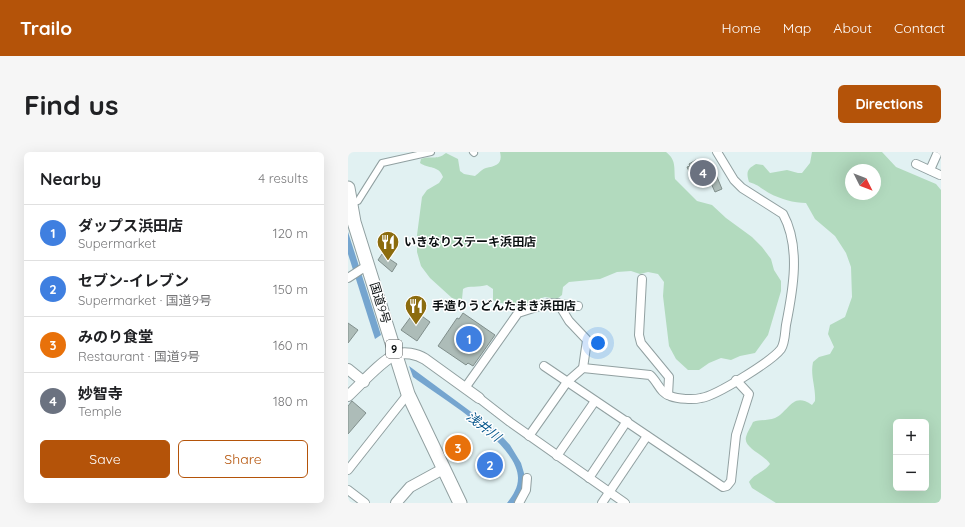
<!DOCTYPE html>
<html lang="en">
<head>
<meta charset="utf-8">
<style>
  body { margin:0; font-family:Quicksand,"Noto Sans JP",sans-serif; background:#f6f6f6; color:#202124 }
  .controls { position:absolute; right:12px; bottom:12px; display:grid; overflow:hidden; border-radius:6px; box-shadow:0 4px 16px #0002 }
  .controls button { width:36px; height:36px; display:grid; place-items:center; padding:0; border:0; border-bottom:1px solid #e0e0e0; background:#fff; color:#202124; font:20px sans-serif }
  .compass { position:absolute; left:497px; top:12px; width:36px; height:36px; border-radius:50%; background:#fff; box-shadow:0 4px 16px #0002; rotate:132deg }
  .you { position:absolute; left:250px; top:191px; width:14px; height:14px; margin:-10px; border:3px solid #fff; border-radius:50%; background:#1a73e8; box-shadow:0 0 0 6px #1a73e833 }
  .badge { display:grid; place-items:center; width:26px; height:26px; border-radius:50%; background:#b45309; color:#fff; font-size:13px; font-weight:700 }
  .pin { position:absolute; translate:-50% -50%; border:2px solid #fff; box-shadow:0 1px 4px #0006 }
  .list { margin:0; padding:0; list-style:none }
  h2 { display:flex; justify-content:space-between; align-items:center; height:52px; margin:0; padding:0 16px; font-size:17px }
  h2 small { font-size:13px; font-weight:400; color:#757577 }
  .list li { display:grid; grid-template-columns:26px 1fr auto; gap:12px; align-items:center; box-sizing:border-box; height:56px; padding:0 16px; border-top:1px solid #e0e0e0 }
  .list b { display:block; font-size:15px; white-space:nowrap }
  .list p { margin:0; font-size:13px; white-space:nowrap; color:#757577 }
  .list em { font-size:13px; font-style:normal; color:#757577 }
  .actions { display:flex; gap:8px; padding:12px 16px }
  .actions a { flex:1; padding:9px 0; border:1px solid #b45309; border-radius:6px; text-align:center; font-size:14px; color:#b45309 }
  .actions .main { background:#b45309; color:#fff }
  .map { position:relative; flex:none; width:593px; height:351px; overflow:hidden; border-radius:6px }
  header { display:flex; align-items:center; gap:24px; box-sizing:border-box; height:56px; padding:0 20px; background:#b45309; color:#fff }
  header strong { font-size:19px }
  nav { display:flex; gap:22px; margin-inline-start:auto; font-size:14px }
  .intro { display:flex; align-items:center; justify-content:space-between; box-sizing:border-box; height:96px; padding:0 24px }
  h1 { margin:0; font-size:28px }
  .button { padding:10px 18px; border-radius:6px; background:#b45309; color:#fff; font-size:14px; font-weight:700 }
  main { display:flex; gap:24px; padding:0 24px }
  aside { flex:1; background:#fff; border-radius:6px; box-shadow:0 4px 16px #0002 }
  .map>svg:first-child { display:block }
  .green { fill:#b2dabe; fill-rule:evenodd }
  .water { fill:#75a5cf }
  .building { fill:#adbcb8; stroke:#818f8c }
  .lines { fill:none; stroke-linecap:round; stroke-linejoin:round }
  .pedestrian-casing { stroke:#91a0a1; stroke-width:8 }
  .minor-casing { stroke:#91a0a1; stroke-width:10 }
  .tertiary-casing { stroke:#91a0a1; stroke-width:12 }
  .trunk-casing { stroke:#91a0a1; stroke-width:15 }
  .pedestrian { stroke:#fff; stroke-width:6 }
  .minor { stroke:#fff; stroke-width:8 }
  .tertiary { stroke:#fff; stroke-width:10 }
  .trunk { stroke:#fff; stroke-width:13 }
  .labels { text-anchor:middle; stroke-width:3; stroke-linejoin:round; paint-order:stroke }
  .shield { fill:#fff; stroke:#545858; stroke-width:1 }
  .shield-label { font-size:11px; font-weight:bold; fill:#0b1011 }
  .poi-label { font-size:12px; font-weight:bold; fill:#0b1011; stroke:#fff; text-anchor:start }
  .street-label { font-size:12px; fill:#0b1011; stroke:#fff }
  .water-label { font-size:13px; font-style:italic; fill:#08588d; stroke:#fff }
</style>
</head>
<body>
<header>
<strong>Trailo</strong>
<nav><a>Home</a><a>Map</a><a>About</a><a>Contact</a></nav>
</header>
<div class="intro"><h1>Find us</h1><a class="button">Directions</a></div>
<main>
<aside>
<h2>Nearby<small>4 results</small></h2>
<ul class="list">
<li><span class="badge" style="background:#3f7fe0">1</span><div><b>ダップス浜田店</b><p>Supermarket</p></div><em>120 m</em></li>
<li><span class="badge" style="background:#3f7fe0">2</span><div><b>セブン-イレブン</b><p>Supermarket · 国道9号</p></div><em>150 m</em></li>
<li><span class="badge" style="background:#e8710a">3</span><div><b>みのり食堂</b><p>Restaurant · 国道9号</p></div><em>160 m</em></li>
<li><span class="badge" style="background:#6b7280">4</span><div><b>妙智寺</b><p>Temple</p></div><em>180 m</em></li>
</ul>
<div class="actions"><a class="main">Save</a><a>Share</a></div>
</aside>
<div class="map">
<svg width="593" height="351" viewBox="0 0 593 351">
  <rect width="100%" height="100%" fill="#e1f1f2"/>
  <g class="green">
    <path d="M152 0H318C328 8 326 14 327 27L349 49 364 53 378 66 404 85 414 95 423 107 426 118 433 129V139L420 183 407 201 392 204 383 208 373 206 361 211 351 218H340L328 207 321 194 315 144 316 130 310 122 300 120 292 122 283 119 269 120 252 127 221 130 215 135 214 143 209 147 197 145 168 155C160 151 153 152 145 148V137L139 133C130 136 121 133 115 137L114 147 110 148 104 146 82 126 73 114 69 100V83L74 45 79 38 91 31 95 25C91 13 80 17 72 11L73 7C83 3 88 9 98 1L110 7 112 19 116 22 127 24C131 21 134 17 138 16 148 14 155 12 152 0Z"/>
    <path d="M464 0H534L548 15 588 32 593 38V351H428L404 336 401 330C406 322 415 321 422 312 417 303 395 296 398 285 399 280 403 275 405 270 412 267 420 269 427 266 441 260 444 239 464 253L467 249C468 235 462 224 465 210L471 205 482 202 486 195 480 182 482 173 497 165 504 145 503 115 498 101 487 84 467 67 458 51C446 51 432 47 421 41 412 36 411 33 401 30 398 20 399 17 408 12L415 13 422 21 439 18 450 21H454L462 11ZM503 18H527V42H503ZM548 270H578V336H548Z"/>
  </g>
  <g class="water">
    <path d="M0 80 33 183 27 187 0 102Z"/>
    <path d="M61 214 149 279 162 293 173 311 178 328 169 351H159C165 343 170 336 170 326 170 291 92 245 65 225Z"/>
  </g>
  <g class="building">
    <path d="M348 8 349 11 353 9 355 11 362 8 374 37 367 40 362 29 356 32 353 27 346 30 339 15 342 14 341 12Z"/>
    <path d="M34 102 49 112 44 120 30 108Z"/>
    <path d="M67 159 82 170 69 189 53 178Z"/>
    <path d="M115 161 147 183 125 214 120 211 118 213 90 194 109 166 111 167Z"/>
    <path d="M0 171 10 178 0 191Z"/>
    <path d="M4 249 18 261 0 282V254Z"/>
    <path d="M110 287 117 293 115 295 118 298 113 306 102 298Z"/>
    <path d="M143 301 152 321 141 325 133 305Z"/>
  </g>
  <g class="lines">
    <g class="pedestrian-casing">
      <g id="pedestrian">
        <path d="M125 0 126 1"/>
        <path d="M2 52 10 49 34 11 83 0"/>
      </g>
    </g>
    <g class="minor-casing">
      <g id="minor">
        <path d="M568 12 592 23"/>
        <path d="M582 18 590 0"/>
        <path d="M0 126 20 113"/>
        <path d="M294 127 291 183 293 191 321 225 320 243"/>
        <path d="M210 151 221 169 239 188 235 216"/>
        <path d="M196 214 375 335 379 334 383 329 388 283 401 242 388 228"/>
        <path d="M117 236 170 161 201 151 230 154"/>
        <path d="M131 246 162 270 277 351"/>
        <path d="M181 284 219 230 235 216 302 223C310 230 312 241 322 244 330 247 345 248 353 246 368 244 424 209 433 197 437 191 437 180 438 173 445 138 453 95 435 62L394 36 386 28 369 0"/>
        <path d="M209 304 247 249"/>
        <path d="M0 318 60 242"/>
        <path d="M241 326 279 269"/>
        <path d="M0 338 17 351"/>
        <path d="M171 351 178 338 179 326"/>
        <path d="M254 351 299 284"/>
      </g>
    </g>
    <g class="tertiary-casing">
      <g id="tertiary">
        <path d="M0 217 16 230"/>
        <path d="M0 244C11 234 34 208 47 203 56 199 69 202 77 207L131 246"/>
        <path d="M48 351 62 335 95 317"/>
      </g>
    </g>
    <g class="trunk-casing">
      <path id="trunk" d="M0 36 6 70 60 242 112 351"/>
    </g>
    <use href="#pedestrian" class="pedestrian"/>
    <use href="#minor" class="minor"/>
    <use href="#tertiary" class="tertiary"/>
    <use href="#trunk" class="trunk"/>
  </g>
  <defs>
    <g id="restaurant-pin" transform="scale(1.15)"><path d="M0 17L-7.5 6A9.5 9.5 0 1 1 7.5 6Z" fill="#8c6c0e" stroke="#fff"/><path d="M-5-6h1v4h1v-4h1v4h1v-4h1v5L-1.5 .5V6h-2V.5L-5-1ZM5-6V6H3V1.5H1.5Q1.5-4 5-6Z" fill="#fff"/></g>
  </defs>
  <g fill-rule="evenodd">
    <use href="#restaurant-pin" x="40" y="90"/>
    <use href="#restaurant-pin" x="68" y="154"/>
  </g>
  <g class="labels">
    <rect class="shield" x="38" y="188" width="16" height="18" rx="3"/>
    <g class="shield-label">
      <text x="46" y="201">9</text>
    </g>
    <g class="poi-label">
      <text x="56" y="94">いきなりステーキ浜田店</text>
      <text x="84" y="158">手造りうどんたまき浜田店</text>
    </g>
    <g class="street-label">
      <text transform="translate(32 151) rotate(73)" y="4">国道9号</text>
    </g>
    <g class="water-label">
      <text transform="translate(136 274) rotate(38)" y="5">浅井川</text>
    </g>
  </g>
</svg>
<div class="controls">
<button>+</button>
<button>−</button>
</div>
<svg class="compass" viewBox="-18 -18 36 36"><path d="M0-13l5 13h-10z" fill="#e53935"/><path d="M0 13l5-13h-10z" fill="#757577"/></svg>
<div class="you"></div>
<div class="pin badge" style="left:121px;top:187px;background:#3f7fe0">1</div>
<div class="pin badge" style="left:142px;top:313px;background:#3f7fe0">2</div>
<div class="pin badge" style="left:110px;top:296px;background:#e8710a">3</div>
<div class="pin badge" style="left:355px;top:21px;background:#6b7280">4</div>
</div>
</main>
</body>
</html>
